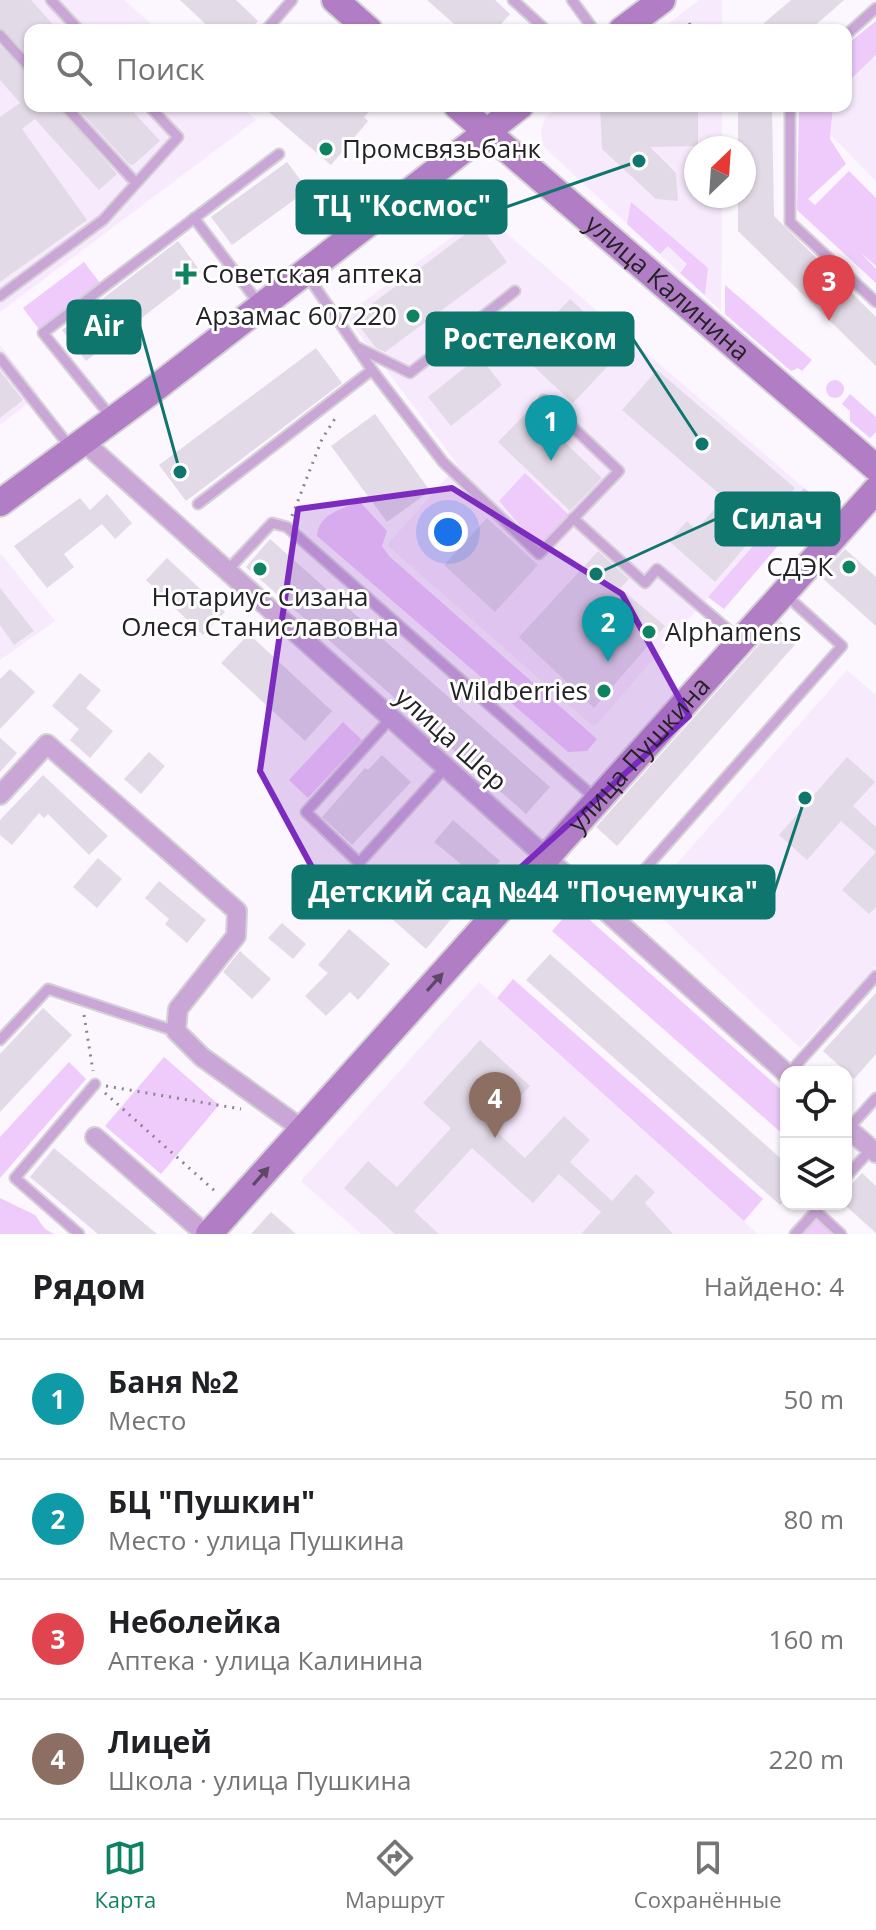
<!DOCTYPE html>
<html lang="ru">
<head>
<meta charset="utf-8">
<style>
  body { margin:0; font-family:"Open Sans",sans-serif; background:#f6f6f6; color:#202124 }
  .controls { position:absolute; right:24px; bottom:24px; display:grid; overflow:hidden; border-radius:16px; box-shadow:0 2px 6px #0004 }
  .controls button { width:72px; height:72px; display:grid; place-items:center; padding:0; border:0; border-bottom:2px solid #e0e0e0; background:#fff; color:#202124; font:40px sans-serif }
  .compass { position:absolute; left:684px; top:136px; width:72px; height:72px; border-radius:50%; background:#fff; box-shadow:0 2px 6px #0004; rotate:25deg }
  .you { position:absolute; left:448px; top:532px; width:28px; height:28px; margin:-20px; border:6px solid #fff; border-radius:50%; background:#1a73e8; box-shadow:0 0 0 12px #1a73e833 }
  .badge { display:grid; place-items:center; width:52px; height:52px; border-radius:50%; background:#0f8361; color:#fff; font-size:26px; font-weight:700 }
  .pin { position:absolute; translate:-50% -66px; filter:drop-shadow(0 2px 4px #0008) }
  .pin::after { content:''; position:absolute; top:42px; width:28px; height:24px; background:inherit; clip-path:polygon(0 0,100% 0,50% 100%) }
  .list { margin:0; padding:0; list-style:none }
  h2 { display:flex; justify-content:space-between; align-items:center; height:104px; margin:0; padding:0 32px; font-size:34px }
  h2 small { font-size:26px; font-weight:400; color:#757577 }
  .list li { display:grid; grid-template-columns:52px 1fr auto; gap:24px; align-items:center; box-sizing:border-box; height:120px; padding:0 32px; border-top:2px solid #e0e0e0 }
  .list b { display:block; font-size:30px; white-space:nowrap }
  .list p { margin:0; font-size:26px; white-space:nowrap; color:#757577 }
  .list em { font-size:26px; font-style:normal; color:#757577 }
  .icon { flex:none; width:44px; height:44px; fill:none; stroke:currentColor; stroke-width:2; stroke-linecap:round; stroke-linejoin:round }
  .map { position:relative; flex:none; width:876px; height:1234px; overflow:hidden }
  .search { position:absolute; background:#fff; box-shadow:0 2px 6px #0004; left:24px; right:24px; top:24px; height:88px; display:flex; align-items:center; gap:20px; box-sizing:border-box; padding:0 28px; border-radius:16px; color:#757577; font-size:30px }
  .sheet { height:584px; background:#fff }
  nav { display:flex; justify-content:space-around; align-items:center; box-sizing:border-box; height:112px; border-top:2px solid #e0e0e0; background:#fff; font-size:22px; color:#757577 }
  nav a { display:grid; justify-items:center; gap:4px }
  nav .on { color:#0f8361 }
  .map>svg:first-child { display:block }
  .built { fill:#f8eafd }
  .green { fill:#eecbfb }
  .building { fill:#e3dae7 }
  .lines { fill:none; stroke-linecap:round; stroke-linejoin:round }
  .lane-casing { stroke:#d5d0d7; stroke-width:13 }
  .street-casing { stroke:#d5d0d7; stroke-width:22 }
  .secondary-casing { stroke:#d5d0d7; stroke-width:30 }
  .path { stroke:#8b868d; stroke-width:3; stroke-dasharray:2 6; stroke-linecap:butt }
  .lane { stroke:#c9a6d6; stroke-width:9 }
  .street { stroke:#c9a6d6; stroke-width:18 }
  .secondary { stroke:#b17dc4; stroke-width:26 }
  .oneway { fill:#5d4666 }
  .marked { fill:#7b2cbf; fill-opacity:0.2; stroke:#7b2cbf; stroke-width:6; stroke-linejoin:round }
  .poi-dot { fill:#0f8361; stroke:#fff; stroke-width:3 }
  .labels { text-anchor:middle; stroke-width:6; stroke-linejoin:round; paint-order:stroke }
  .poi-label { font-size:26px; fill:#252227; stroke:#fff; text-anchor:start }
  .street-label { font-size:26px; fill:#252227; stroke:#fff }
  .leader { fill:none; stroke:#0f766e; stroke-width:3 }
  .callout-dot { fill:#0f766e; stroke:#fff; stroke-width:3 }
  .callout { fill:#0f766e; stroke:#0f766e; stroke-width:3 }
  .callout-label { font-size:28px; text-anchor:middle; font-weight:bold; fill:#fff }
</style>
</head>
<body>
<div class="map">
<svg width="876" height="1234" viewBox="0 0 876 1234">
  <rect width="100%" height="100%" fill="#fcf6fe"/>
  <g class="built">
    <path d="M0 0H124L158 30H30V106H241L256 120 0 312Z"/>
    <path d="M699 0H722V30H660Z"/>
    <path d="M874 58 876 60V181L831 135 833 106H846V84Z"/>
    <path d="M573 106H722V148H696V196H722L721 311 543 146 541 130 545 118 556 109 565 112Z"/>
    <path d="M484 214 804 488 594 727 387 545 458 465 345 315Z"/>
    <path d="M0 345 39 395 0 425Z"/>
    <path d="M1 554 55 621 0 660V555Z"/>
    <path d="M847 670 876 695V967L800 1048 644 901Z"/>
    <path d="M479 982 758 1234H361L301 1181Z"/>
  </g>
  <g class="green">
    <path d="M876 21V55L846 84V45Z"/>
    <path d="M799 106H833L830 139 846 164 808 199 815 205 849 171 876 198V266L861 253 876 269V283L797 210Z"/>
    <path d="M631 202 708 268 705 295 680 273 687 264 668 246 660 254 627 224Z"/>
    <path d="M84 262 100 283 39 329 23 308Z"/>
    <path d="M725 285 812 360 802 371 798 368 791 371 725 314Z"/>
    <circle cx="835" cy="389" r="9"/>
    <path d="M850 394 876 417V432L870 438 850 421V411L842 404Z"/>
    <path d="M525 473 569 515 538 547 499 501Z"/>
    <path d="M804 488 818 499 724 609 708 597Z"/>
    <path d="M360 502 387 531 382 546 389 556 597 739 587 751 568 752 317 536C319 513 342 509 360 502Z"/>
    <path d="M343 722 362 740 308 798 289 780Z"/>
    <path d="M574 906 786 1094V1137L552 931Z"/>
    <path d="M513 979 763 1199 744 1221 497 998Z"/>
    <path d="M164 1057 219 1105 161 1174 105 1126Z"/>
    <path d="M69 1062 86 1079 0 1178V1137Z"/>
    <path d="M0 1198 35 1215 45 1229 54 1234H0Z"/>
    <path d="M815 1218 833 1234H802Z"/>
  </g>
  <g class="building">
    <path d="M0 0H31L58 30H30V57L0 28Z"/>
    <path d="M180 0H236L258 21 250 30H212Z"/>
    <path d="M427 0H495L510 14 496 30H461Z"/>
    <path d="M791 0H844L810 30H756Z"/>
    <path d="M0 46 30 75V106H58L117 174 99 190 35 119 22 129 87 220 0 282V117L20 103 0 80Z"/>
    <path d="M75 106H128L160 141 133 165 129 164Z"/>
    <path d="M262 106H374L364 117 368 121 331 165Z"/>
    <path d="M600 106H698V146L650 147 676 173 678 201 656 199 602 149Z"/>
    <path d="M738 106H772L774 216 876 317V366L738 231V196H744V148H738Z"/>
    <path d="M287 162 308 190 232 245 211 217Z"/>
    <path d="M479 224 507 262 385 352 376 348 353 318Z"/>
    <path d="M178 241 201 272 86 361 62 330Z"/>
    <path d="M570 299 624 349 573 403 519 353Z"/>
    <path d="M316 348 342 383 186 501 159 465Z"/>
    <path d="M479 356 502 385 451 426 428 397Z"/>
    <path d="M657 370 795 488 715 582 669 541 687 521 696 530 724 498 622 410Z"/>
    <path d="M0 371 23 400 0 418Z"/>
    <path d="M530 409 602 478 570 511 498 442Z"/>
    <path d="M375 414 430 491 387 522 331 446Z"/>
    <path d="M107 494 132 523 115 539 102 524 64 554 74 567 47 588 14 546 80 498 90 510Z"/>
    <path d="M487 518 538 565 495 612 444 565Z"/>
    <path d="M270 539 550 787 526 814 246 567Z"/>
    <path d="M845 549 876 577V626L820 576Z"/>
    <path d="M598 551 629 579 620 588 665 626 594 708 519 637Z"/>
    <path d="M167 558 225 612 203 635 146 580Z"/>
    <path d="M0 588 34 631 14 645 0 625Z"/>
    <path d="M780 621 800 639 617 846 596 827Z"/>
    <path d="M249 634 332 711 305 741 221 663Z"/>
    <path d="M10 669 35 692 0 729V679Z"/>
    <path d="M80 673 101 690 86 708 113 731 90 758 70 740 79 729 52 706Z"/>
    <path d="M0 738 17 753 0 772Z"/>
    <path d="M149 752 165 766 141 794 124 779Z"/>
    <path d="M382 755 411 782 352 845 322 817 365 768 368 770Z"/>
    <path d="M847 757 875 782 853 806 876 827V907L869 914 842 890 876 852 841 821 807 860 779 835Z"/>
    <path d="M43 775 108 836 89 855 48 814 44 818 39 813 12 845 0 835V820Z"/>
    <path d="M453 820 500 861 426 949 392 919 407 902 419 913 461 864 434 842Z"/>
    <path d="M98 858 122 879 97 908 73 887Z"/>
    <path d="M159 881 206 920 187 943 165 924 169 919 145 898Z"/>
    <path d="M282 923 306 944 293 959 268 938Z"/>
    <path d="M349 929 390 964 358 1000 350 992 326 1016 305 996 328 973 318 965Z"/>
    <path d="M240 951 271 979 252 999 223 972Z"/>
    <path d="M550 954 786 1163V1198L780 1205 526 980Z"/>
    <path d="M876 993V1054L854 1079 823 1051Z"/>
    <path d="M43 1008 72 1035 0 1112V1054Z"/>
    <path d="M480 1040 530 1086 492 1128 525 1158 564 1116 590 1140 570 1162 612 1201 636 1174 655 1192 645 1203 673 1234H581L601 1212 559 1174 533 1203 472 1148 414 1211 439 1234H395L344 1188 368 1161 397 1187 451 1128 423 1103Z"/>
    <path d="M54 1148 157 1234H98L30 1177Z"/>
    <path d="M862 1173 876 1186V1233L846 1206V1190Z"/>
    <path d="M271 1212 296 1234H251Z"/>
  </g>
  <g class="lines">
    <g class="lane-casing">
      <g id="lane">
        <path d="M51 0 79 30"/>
        <path d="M513 0 546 30"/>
        <path d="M572 0 594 30"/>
        <path d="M266 30 292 0"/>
        <path d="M0 35 30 68"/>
        <path d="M846 35 876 8"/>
        <path d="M65 106 136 183"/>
        <path d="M790 106V222L876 302"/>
        <path d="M194 218 260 305"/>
        <path d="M307 275 372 370 443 462 539 554 619 471 544 400"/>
        <path d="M0 296 103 220 178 137 149 106"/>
        <path d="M359 348 410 373 515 291"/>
        <path d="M0 358 70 447"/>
        <path d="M111 417 43 333 279 154"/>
        <path d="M198 504 372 370"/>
        <path d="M573 518 645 583 657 569 739 639"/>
        <path d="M226 572 272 523 287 527 595 798"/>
        <path d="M390 719 306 812 359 863 445 768"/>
        <path d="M606 913 842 646 787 596"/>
        <path d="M0 1040 48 989 175 1031"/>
        <path d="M790 1072 876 976"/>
        <path d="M848 1129 876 1098"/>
        <path d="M846 1177 871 1149"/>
        <path d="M822 1204 816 1211 841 1234"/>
        <path d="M79 1234 15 1178 95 1084"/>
        <path d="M795 1234 816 1211"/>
      </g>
    </g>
    <g class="street-casing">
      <g id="street">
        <path d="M84 442 786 1073"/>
        <path d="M0 795 47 744 237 911 236 936 178 1009 176 1031 202 1057 302 1129"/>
        <path d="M846 1127 876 1153"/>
        <path d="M95 1137 205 1234"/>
      </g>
    </g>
    <g class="secondary-casing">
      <g id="secondary">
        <path d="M335 0 369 30"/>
        <path d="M622 30 662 0"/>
        <path id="s1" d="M457 106 876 468"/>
        <path d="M0 503 149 393 520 106"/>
        <path id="s2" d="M209 1234 876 490"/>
      </g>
    </g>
    <g class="path">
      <path d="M689 23 693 30"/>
      <path d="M292 516 322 439 336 417"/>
      <path d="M84 1015 93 1071"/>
      <path d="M106 1086 241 1109"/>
      <path d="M105 1093 216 1192"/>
    </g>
    <use href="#lane" class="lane"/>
    <use href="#street" class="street"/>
    <use href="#secondary" class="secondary"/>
  </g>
  <defs><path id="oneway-solid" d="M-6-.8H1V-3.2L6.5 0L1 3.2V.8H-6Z" transform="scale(2)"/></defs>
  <g class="oneway">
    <use href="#oneway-solid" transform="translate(435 982) rotate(-48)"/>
    <use href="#oneway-solid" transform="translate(261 1176) rotate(-49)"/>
  </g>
  <path class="marked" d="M452 488 622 594 689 716 491 894 334 908 260 771 298 509Z"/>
  <g class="poi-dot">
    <circle cx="326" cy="149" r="8"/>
    <path d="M182 262h8v8h8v8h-8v8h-8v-8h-8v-8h8z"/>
    <circle cx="413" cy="316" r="8"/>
    <circle cx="849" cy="567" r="8"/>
    <circle cx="260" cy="569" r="8"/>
    <circle cx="649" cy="632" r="8"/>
    <circle cx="604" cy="691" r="8"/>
  </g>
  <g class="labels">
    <g class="poi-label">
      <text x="342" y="158">Промсвязьбанк</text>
      <text x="202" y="283">Советская аптека</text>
      <text x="397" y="325" text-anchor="end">Арзамас 607220</text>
      <text x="833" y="576" text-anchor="end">СДЭК</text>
      <text x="260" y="606" text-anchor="middle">Нотариус Сизана<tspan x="260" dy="30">Олеся Станиславовна</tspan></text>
      <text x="665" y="641">Alphamens</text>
      <text x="588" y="700" text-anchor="end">Wildberries</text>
    </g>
    <g class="street-label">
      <text dy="9" stroke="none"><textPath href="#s1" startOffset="278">улица Калинина</textPath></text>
      <text transform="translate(451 739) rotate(42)" y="9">улица Шер</text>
      <text dy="9" stroke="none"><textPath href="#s2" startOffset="644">улица Пушкина</textPath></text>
    </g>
  </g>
  <path class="leader" d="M639 161L506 207M180 472L140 327M702 444L633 339M596 574L716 519M805 798L774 892"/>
  <g class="callout-dot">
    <circle cx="639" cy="161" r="8"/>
    <circle cx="180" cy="472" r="8"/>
    <circle cx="702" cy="444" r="8"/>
    <circle cx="596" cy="574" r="8"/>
    <circle cx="805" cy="798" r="8"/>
  </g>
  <g class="callout">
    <rect x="297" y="181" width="209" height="52" rx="8"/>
    <rect x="68" y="301" width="72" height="52" rx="8"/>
    <rect x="427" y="313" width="206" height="52" rx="8"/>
    <rect x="716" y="493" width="123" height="52" rx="8"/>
    <rect x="293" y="866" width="481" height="52" rx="8"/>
  </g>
  <g class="callout-label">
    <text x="402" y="216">ТЦ "Космос"</text>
    <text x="104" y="336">Air</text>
    <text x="530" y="349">Ростелеком</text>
    <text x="777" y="529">Силач</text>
    <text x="533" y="902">Детский сад №44 "Почемучка"</text>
  </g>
</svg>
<div class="controls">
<button><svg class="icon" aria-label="locate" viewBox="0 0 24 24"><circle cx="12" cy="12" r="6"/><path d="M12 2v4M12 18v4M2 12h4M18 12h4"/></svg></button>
<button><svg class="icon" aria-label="layers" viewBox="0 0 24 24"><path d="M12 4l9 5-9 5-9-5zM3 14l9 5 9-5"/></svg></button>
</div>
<svg class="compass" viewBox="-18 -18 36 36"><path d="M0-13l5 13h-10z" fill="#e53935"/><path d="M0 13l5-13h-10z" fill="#757577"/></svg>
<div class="you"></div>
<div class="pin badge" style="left:551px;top:461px;background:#0f9aa8">1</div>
<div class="pin badge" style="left:608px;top:662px;background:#0f9aa8">2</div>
<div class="pin badge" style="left:829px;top:321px;background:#e0444e">3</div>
<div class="pin badge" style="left:495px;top:1138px;background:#8d6e63">4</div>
<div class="search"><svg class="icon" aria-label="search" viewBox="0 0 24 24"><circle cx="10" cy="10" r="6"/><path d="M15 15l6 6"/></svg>Поиск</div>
</div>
<section class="sheet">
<h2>Рядом<small>Найдено: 4</small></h2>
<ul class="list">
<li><span class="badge" style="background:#0f9aa8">1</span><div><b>Баня №2</b><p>Место</p></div><em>50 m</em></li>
<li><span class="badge" style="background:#0f9aa8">2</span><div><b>БЦ &quot;Пушкин&quot;</b><p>Место · улица Пушкина</p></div><em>80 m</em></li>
<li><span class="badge" style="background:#e0444e">3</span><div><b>Неболейка</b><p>Аптека · улица Калинина</p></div><em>160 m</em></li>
<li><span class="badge" style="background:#8d6e63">4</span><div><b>Лицей</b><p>Школа · улица Пушкина</p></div><em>220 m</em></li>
</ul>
</section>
<nav>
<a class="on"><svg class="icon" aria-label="map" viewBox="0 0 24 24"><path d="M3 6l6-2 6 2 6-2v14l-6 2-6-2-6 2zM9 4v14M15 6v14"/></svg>Карта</a>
<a><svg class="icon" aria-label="directions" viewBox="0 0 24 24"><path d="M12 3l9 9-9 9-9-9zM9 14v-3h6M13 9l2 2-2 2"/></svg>Маршрут</a>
<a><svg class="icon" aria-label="saved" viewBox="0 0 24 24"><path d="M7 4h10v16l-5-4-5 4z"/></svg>Сохранённые</a>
</nav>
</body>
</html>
